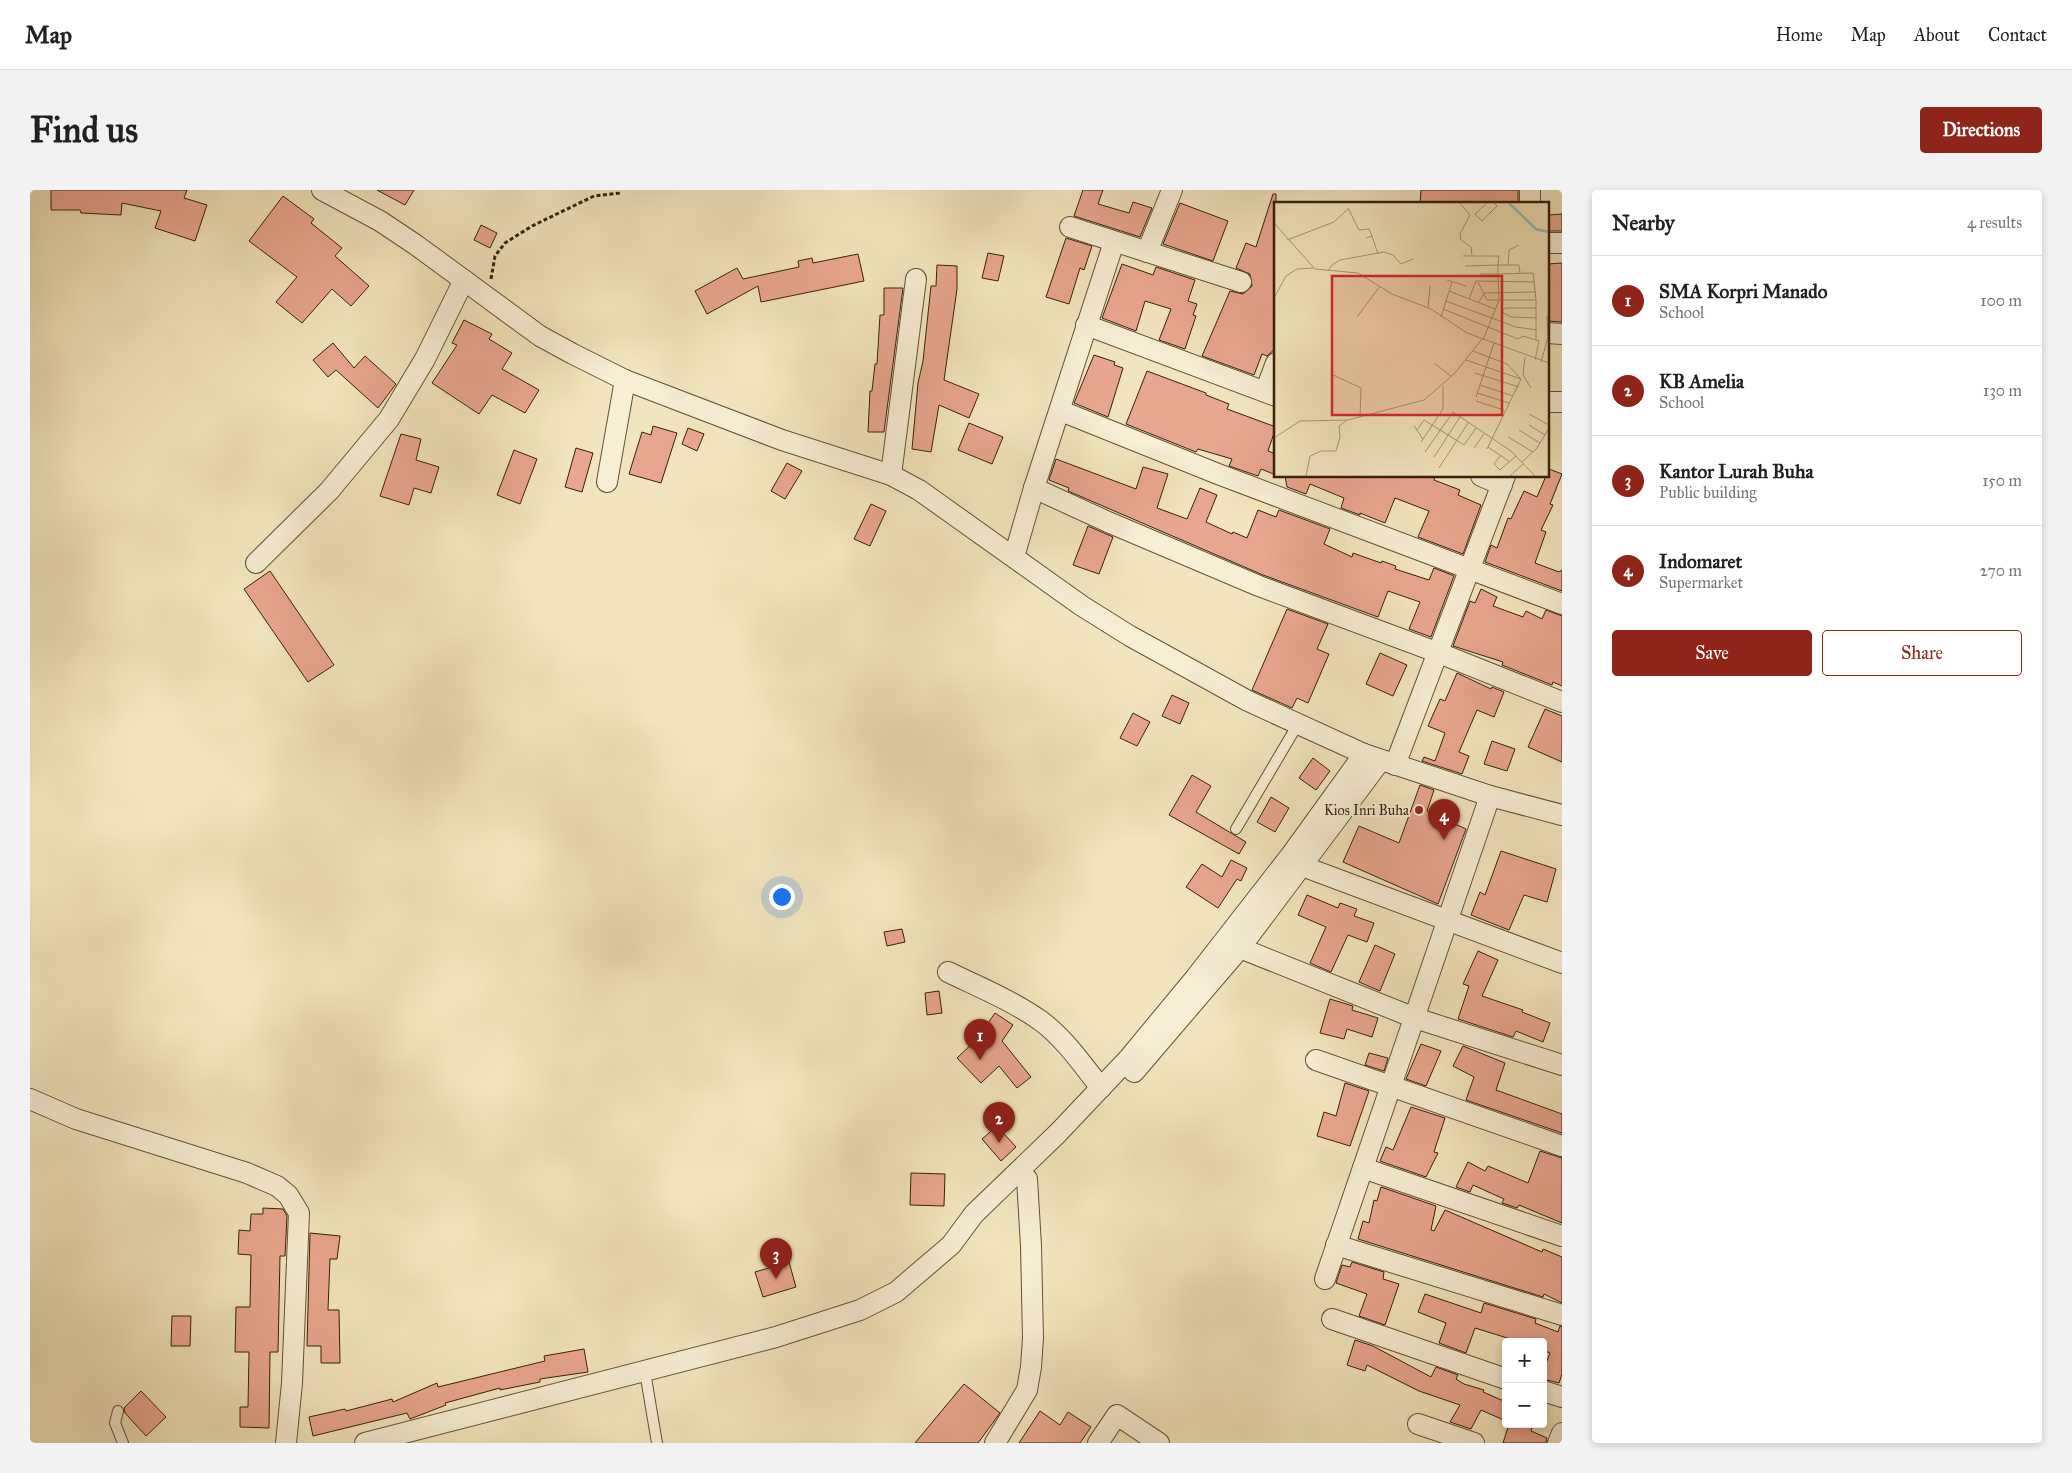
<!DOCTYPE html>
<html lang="en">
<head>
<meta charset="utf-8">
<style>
  body { margin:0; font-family:"IM FELL Great Primer",serif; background:#f2f2f2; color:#202124 }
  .controls { position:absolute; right:15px; bottom:15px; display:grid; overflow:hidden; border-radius:5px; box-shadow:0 2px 8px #0003 }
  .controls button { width:45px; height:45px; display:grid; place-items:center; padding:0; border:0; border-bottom:1px solid #e0e0e0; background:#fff; color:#202124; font:25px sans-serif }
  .you { position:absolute; left:751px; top:706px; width:18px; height:18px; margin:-12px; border:4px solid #fff; border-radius:50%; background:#1a73e8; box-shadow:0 0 0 8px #1a73e833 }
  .badge { display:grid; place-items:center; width:32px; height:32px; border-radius:50%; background:#8f2418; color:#fff; font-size:16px; font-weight:700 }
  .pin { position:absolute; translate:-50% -41px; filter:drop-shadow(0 1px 2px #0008) }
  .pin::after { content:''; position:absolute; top:26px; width:18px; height:15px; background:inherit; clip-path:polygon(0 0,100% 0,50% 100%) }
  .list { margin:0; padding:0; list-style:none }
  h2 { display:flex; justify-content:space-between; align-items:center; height:65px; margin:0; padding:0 20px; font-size:21px }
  h2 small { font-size:16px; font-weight:400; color:#757577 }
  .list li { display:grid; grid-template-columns:32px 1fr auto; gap:15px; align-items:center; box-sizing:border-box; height:90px; padding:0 20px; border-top:1px solid #e0e0e0 }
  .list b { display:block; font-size:19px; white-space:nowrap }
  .list p { margin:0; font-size:16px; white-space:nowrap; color:#757577 }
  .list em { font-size:16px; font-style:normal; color:#757577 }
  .actions { display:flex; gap:10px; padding:15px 20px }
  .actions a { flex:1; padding:11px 0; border:1px solid #8f2418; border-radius:5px; text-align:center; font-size:18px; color:#8f2418 }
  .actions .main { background:#8f2418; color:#fff }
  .map { position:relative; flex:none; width:1532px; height:1253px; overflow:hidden; border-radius:5px }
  header { display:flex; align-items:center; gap:30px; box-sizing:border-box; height:70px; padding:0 25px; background:#fff; border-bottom:1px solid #e0e0e0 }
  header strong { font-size:24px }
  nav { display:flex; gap:28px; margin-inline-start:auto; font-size:18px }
  .intro { display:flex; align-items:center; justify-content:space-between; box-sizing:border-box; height:120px; padding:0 30px }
  h1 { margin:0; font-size:35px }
  .button { padding:12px 22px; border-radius:5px; background:#8f2418; color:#fff; font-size:18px; font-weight:700 }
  main { display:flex; gap:30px; padding:0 30px }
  aside { flex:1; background:#fff; border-radius:5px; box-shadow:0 2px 8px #0003 }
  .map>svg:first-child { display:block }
  .building { fill:#e9a68e; stroke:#34220a }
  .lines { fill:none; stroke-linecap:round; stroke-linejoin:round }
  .lane-casing { stroke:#645337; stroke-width:12 }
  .street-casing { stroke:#645337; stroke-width:22 }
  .path { stroke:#34220a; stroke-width:3; stroke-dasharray:4 2.5; stroke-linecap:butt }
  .lane { stroke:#f7eed4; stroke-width:10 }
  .street { stroke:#f7eed4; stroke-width:20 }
  .poi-dot { fill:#8f2418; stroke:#f7eed4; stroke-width:2 }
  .labels { text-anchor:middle; stroke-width:4; stroke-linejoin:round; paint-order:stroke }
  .poi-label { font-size:14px; fill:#34220a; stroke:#f7eed4; text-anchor:end }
  .inset-river { fill:none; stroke:#9bbfb1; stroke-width:2.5 }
  .inset-road { fill:none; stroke:#a69775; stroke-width:1 }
  .view { fill:#d62828; fill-opacity:0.15; stroke:#d62828; stroke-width:2.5 }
  .inset-edge { fill:none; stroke:#34220a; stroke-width:2.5 }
</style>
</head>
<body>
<header>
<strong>Map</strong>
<nav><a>Home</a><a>Map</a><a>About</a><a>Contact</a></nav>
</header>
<div class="intro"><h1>Find us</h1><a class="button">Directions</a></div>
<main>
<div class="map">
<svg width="1532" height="1253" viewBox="0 0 1532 1253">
  <rect width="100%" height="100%" fill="#f2e5bd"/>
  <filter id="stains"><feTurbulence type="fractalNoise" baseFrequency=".004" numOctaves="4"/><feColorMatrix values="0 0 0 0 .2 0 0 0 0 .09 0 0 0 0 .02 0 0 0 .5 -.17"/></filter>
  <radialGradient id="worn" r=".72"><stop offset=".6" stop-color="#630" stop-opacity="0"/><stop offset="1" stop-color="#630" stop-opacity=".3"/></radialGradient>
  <g class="building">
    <path d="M21 0H157L154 8 177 15 165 51 125 38 131 21 92 13 91 25 51 23 50 20H21Z"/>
    <path d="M347 0H384L375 15Z"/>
    <path d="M1053 0H1073L1068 14 1099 23 1103 12 1122 18 1110 47 1044 26Z"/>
    <path d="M1391 0H1488V14H1390Z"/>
    <path d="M1243 4H1246V158L1237 166 1232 164 1224 185 1172 166 1200 101 1213 104 1222 96 1220 84 1206 78 1216 53 1226 57Z"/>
    <path d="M253 6 284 29 281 33 312 58 305 66 339 96 321 116 302 99 272 133 246 112 267 87 219 51Z"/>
    <path d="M1150 13 1198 31 1183 71 1133 54Z"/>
    <path d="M1532 24V41H1518V25Z"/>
    <path d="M451 35 467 43 460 58 444 50Z"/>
    <path d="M1036 48 1062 56 1054 80 1050 78 1039 114 1016 107Z"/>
    <path d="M958 63 974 66 968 91 952 88Z"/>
    <path d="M828 64 834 91 731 112 728 96 677 124 665 101 707 78 713 89 769 77 768 71 782 68 783 73Z"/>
    <path d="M1532 73V132L1518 131V74Z"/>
    <path d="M1092 74 1123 85 1126 77 1165 90 1158 111 1167 114 1163 125 1166 126 1155 159 1129 150 1141 119 1115 111 1106 141 1072 128Z"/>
    <path d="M907 75 927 76V99L914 190 949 204 939 228 909 215 901 262 882 259 888 193 893 171 901 96H906Z"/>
    <path d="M854 98H873L854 242H838L840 201H842L845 174H847L850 125H854Z"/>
    <path d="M434 130 462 144 459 149 482 163 472 179 509 200 495 223 462 205 449 224 402 193 427 155 422 153Z"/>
    <path d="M303 153 324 178 335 166 366 194 348 218 306 180 298 187 283 170Z"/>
    <path d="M1064 165 1085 172 1084 175 1093 178 1078 227 1044 213Z"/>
    <path d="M1117 181 1176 203V205L1199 214 1197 219 1246 237 1238 261 1246 264V285L1231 279 1228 286 1199 276 1202 269 1168 259 1166 262 1096 234Z"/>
    <path d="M939 233 973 247 962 274 928 260Z"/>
    <path d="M623 236 647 243 631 293 599 284 612 242 621 245Z"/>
    <path d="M658 238 674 244 667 261 652 254Z"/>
    <path d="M371 244 391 249 386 270 409 277 401 303 384 298 379 315 350 306Z"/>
    <path d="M546 258 563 263 552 302 535 297Z"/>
    <path d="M484 260 507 269 490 314 467 305Z"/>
    <path d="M1026 269 1106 299 1113 277 1138 284 1127 318 1157 329 1170 298 1187 305 1176 332 1202 344 1203 342 1217 348 1228 320 1246 327 1249 320 1300 339 1294 354 1322 367 1323 363 1351 373 1352 371 1366 376 1365 379 1399 390 1404 378 1422 385 1424 386 1401 447 1379 439 1390 412 1358 401 1348 427 1233 385 1038 301 1039 298 1019 290Z"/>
    <path d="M757 273 772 281 755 309 741 301Z"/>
    <path d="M1519 279 1532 284 1520 314 1523 315 1511 340 1516 342 1505 373 1529 382 1532 380V401L1455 372 1461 355 1467 358 1478 328 1481 329 1494 301 1507 307 1516 286H1518Z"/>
    <path d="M1255 286H1405L1404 290 1430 300 1428 305 1451 315 1433 364 1388 347 1399 321 1365 308 1355 333 1330 323V325L1311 318 1314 308 1280 294 1276 304 1257 297Z"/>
    <path d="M841 314 856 321 840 356 824 349Z"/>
    <path d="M1058 336 1083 347 1069 384 1043 375Z"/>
    <path d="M240 381 304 475 278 492 214 399Z"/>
    <path d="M1451 399 1467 407 1463 416 1493 427 1496 421 1512 429 1516 420 1532 426V496L1523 492 1522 495 1472 475 1473 472 1423 456 1440 411 1445 413Z"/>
    <path d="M1257 419 1298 434 1287 459 1299 464 1278 513 1267 508 1262 518 1222 500Z"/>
    <path d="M1350 463 1377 475 1363 506 1336 494Z"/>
    <path d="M1427 483 1461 499 1462 497 1474 502 1464 527 1447 520 1429 562 1439 566 1432 584 1392 571 1394 567 1405 571 1415 543 1398 536 1410 509 1415 511Z"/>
    <path d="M1142 505 1159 513 1150 534 1132 526Z"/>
    <path d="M1515 519 1532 526V572L1498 557Z"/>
    <path d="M1103 523 1120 532 1107 556 1090 548Z"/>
    <path d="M1462 551 1485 559 1477 581 1454 574Z"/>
    <path d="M1283 568 1300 581 1286 600 1269 588Z"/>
    <path d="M1162 585 1181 596 1166 622 1216 652 1209 664 1139 625Z"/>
    <path d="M1390 595 1404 600 1397 621 1436 639 1408 714 1313 672 1329 636 1369 653Z"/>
    <path d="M1241 607 1259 618 1245 642 1227 632Z"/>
    <path d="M1471 661 1526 679 1517 712 1494 705 1479 740 1441 725 1450 702 1455 705Z"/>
    <path d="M1201 670 1217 678 1211 691 1207 689 1188 718 1156 697 1172 674 1192 687Z"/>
    <path d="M1277 705 1308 718 1310 713 1327 719 1324 726 1344 733 1337 752 1318 745 1301 782 1280 773 1296 737 1268 725Z"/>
    <path d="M872 739 875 752 857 756 854 742Z"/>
    <path d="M1345 755 1365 764 1350 801 1329 792Z"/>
    <path d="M1448 761 1468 770 1452 806 1493 820 1492 822 1520 833 1513 852 1486 841 1483 847 1428 829 1439 796 1433 794Z"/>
    <path d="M909 801 912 823 897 825 895 803Z"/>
    <path d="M1300 809 1323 816 1322 820 1348 828 1342 847 1317 839 1314 849 1290 843Z"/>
    <path d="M965 823 983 835 972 851 1001 887 987 898 969 876 951 893 927 868 947 849Z"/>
    <path d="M1391 854 1411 861 1396 896 1376 889Z"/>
    <path d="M1433 856 1475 873 1466 900 1532 924V943L1436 910 1444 887 1423 876Z"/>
    <path d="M1339 863 1358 868 1354 881 1335 875Z"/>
    <path d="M1315 893 1339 901 1320 956 1287 946 1294 922 1306 926Z"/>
    <path d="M1381 917 1415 928 1404 962 1408 963 1396 987 1350 971 1356 957 1363 960Z"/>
    <path d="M967 936 986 957 971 971 952 949Z"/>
    <path d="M1510 961 1532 968V1033L1489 1015 1487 1018 1472 1013 1474 1009 1443 995 1440 1002 1426 997 1438 972 1455 981 1458 976 1498 993Z"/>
    <path d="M881 983 915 984 914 1016 880 1015Z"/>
    <path d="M1351 997 1406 1016 1401 1040 1404 1041 1415 1020 1512 1062 1513 1059 1532 1067V1113L1514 1104 1513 1107 1328 1049 1333 1031 1339 1033 1344 1010 1347 1011Z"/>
    <path d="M233 1018 253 1019 257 1026 255 1066H250L248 1162H240L239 1238 210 1237V1217H218L219 1162H205L206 1117H220L221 1065 208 1064 209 1040 220 1041 221 1024H233Z"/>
    <path d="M280 1043 310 1046 307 1069H300L298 1120H309L310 1173H291V1156H277Z"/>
    <path d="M759 1072 766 1097 733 1107 725 1082Z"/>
    <path d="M1322 1072 1354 1082 1353 1089 1369 1094 1355 1135 1329 1126 1337 1104 1306 1093 1312 1075 1320 1077Z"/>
    <path d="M1395 1104 1451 1123 1454 1113 1506 1129 1505 1133 1528 1142 1530 1136 1532 1137V1184L1529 1193 1513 1189V1181L1520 1163 1513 1160V1152H1490L1445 1138 1436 1163 1409 1153 1416 1133 1388 1122Z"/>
    <path d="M142 1126H161L160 1156H141Z"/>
    <path d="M1325 1150 1343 1156 1401 1187 1406 1177 1428 1185 1426 1189 1434 1194 1454 1200 1453 1202 1476 1212V1231L1451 1220 1441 1239 1420 1232 1430 1215 1389 1201 1337 1175 1335 1181 1317 1175Z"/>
    <path d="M554 1159 558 1182 510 1189V1192L470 1200V1198L415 1213 416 1215 380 1229 377 1223 283 1246 279 1227 315 1219 316 1221 362 1209 363 1212 407 1193 408 1197 515 1171 514 1166Z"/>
    <path d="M934 1194 970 1223 948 1253H885Z"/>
    <path d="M111 1201 136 1227 116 1246 95 1223 94 1218Z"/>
    <path d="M1010 1221 1030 1235 1038 1222 1061 1237 1050 1253H989Z"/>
    <path d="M1479 1234H1503L1501 1241 1517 1248 1516 1253H1473Z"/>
  </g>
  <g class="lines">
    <g class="lane-casing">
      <g id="lane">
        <path d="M1206 639 1268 534"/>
        <path d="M615 1182 627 1253"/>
        <path d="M88 1221 85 1233 93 1253"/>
      </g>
    </g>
    <g class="street-casing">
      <g id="street">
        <path d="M292 0 350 31 386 55 510 146 543 164 595 190 752 250 861 285 889 300 1052 416 1100 446 1218 511 1334 564 1460 606 1532 625"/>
        <path d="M1500 14V0"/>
        <path d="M1040 37 1211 92"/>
        <path d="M1518 53H1532"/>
        <path d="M1117 62 1142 0"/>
        <path d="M1056 135 1246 206"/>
        <path d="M1518 143 1532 144"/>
        <path d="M1235 202 1246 173"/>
        <path d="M1518 212H1532"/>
        <path d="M1031 221 1188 284 1532 414"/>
        <path d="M861 285 886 89"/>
        <path d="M1451 286 1472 295"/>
        <path d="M577 292 595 190"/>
        <path d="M1004 298 1078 332 1229 396 1409 463 1532 512"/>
        <path d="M984 367 1004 298 1084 52"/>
        <path d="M226 373 299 301 359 229 395 169 434 90"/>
        <path d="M1365 575 1475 286"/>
        <path d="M1272 676 1532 773"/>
        <path d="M1210 758 1385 828 1532 875"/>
        <path d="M918 782C949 797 983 811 1011 831 1035 849 1052 874 1071 898"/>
        <path d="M1286 870 1532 956"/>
        <path d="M1104 882 1210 758 1351 570"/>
        <path d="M0 909 46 929 217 983 247 996 258 1005 269 1023 262 1193 256 1253"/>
        <path d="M1333 978 1532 1046"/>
        <path d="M1306 1055 1532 1125"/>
        <path d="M1295 1089 1460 606"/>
        <path d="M1302 1129 1476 1189"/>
        <path d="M1513 1201 1532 1207"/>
        <path d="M1388 1234 1444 1253"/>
        <path d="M335 1253 746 1147 830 1120 866 1102 921 1055 944 1024 1028 943 1099 868 1166 787 1261 665 1334 564"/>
        <path d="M965 1253 997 1200 1001 1177 1003 1148 1001 1056 997 989"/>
        <path d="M1068 1253 1087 1225 1129 1253"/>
        <path d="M1528 1253 1532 1243"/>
      </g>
    </g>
    <path class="path" d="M461 89 465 66 475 53 502 36 564 6 591 3"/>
    <use href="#lane" class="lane"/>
    <use href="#street" class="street"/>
  </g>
  <circle class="poi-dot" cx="1389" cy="620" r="5"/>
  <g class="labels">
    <g class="poi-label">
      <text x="1379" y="625">Kios Inri Buha</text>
    </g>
  </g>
  <g transform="translate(1244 12)">
    <rect width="275" height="275" fill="#f2e5bd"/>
    <path class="inset-river" d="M235 1 262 27 275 30"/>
    <path class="inset-road" d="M186 1 196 13M74 6 85 28 95 27 98 34 92 36M201 12 208 19 223 4 220 1M201 12 213 1M196 13 186 32 187 38 197 45 198 53M0 21 41 67 84 71 118 92 157 107 193 131 275 161M98 34 104 52M13 38 60 20 74 7M189 54H225L224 63H245L246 71M234 63 235 48 245 43M191 64 224 63V72L259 71 262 98H213L204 80M54 69 58 63 66 58 110 50 119 53 127 62 139 57M206 72H224L225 98 209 138M173 78 192 84M175 89 221 107M0 96 12 74 23 67 39 66M195 97 202 79 261 80M172 99 242 125 263 128M205 100 210 91 262 90M154 106 156 84M262 106H231L228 110 237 115 263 116M169 107 244 137 249 134 265 139 261 158M83 115 106 84M167 115 178 80M262 138V98M199 149 233 162 247 177 213 247M251 155 249 173 257 186M192 158 247 177M267 160 274 135 273 114M160 161 177 174M201 171 245 185M57 172 87 186 86 215M206 183 239 194M203 191 235 201M202 195 220 141M202 199 230 208M255 212 275 223M255 223 271 233M140 224 149 237 147 240M143 228 150 218 190 243 202 226M245 228 266 241M234 235 259 250M0 236 26 219 74 218 150 198 180 172 208 137M149 237 169 207V184M214 245 236 260M200 246 210 232M151 250 179 210 237 249 261 274M227 253 220 262 226 268 242 254M160 255 186 215M248 260 263 246 275 226M165 266 194 221M32 274 36 254 47 249H62L66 235 65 224 72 219M236 274 249 262"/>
    <path class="view" d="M58 74H228V213H58Z"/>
    <rect width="275" height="275" class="inset-edge"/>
  </g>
  <rect width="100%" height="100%" filter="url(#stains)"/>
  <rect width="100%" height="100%" fill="url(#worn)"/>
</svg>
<div class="controls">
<button>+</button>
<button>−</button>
</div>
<div class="you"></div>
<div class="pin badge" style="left:950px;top:870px">1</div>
<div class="pin badge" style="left:969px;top:953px">2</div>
<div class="pin badge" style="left:746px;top:1089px">3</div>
<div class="pin badge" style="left:1414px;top:650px">4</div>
</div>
<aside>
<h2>Nearby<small>4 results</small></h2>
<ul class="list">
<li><span class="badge">1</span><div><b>SMA Korpri Manado</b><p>School</p></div><em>100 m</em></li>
<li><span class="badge">2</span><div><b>KB Amelia</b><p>School</p></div><em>130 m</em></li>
<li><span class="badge">3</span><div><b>Kantor Lurah Buha</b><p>Public building</p></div><em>150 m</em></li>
<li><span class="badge">4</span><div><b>Indomaret</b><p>Supermarket</p></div><em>270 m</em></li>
</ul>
<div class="actions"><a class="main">Save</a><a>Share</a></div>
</aside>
</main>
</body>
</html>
